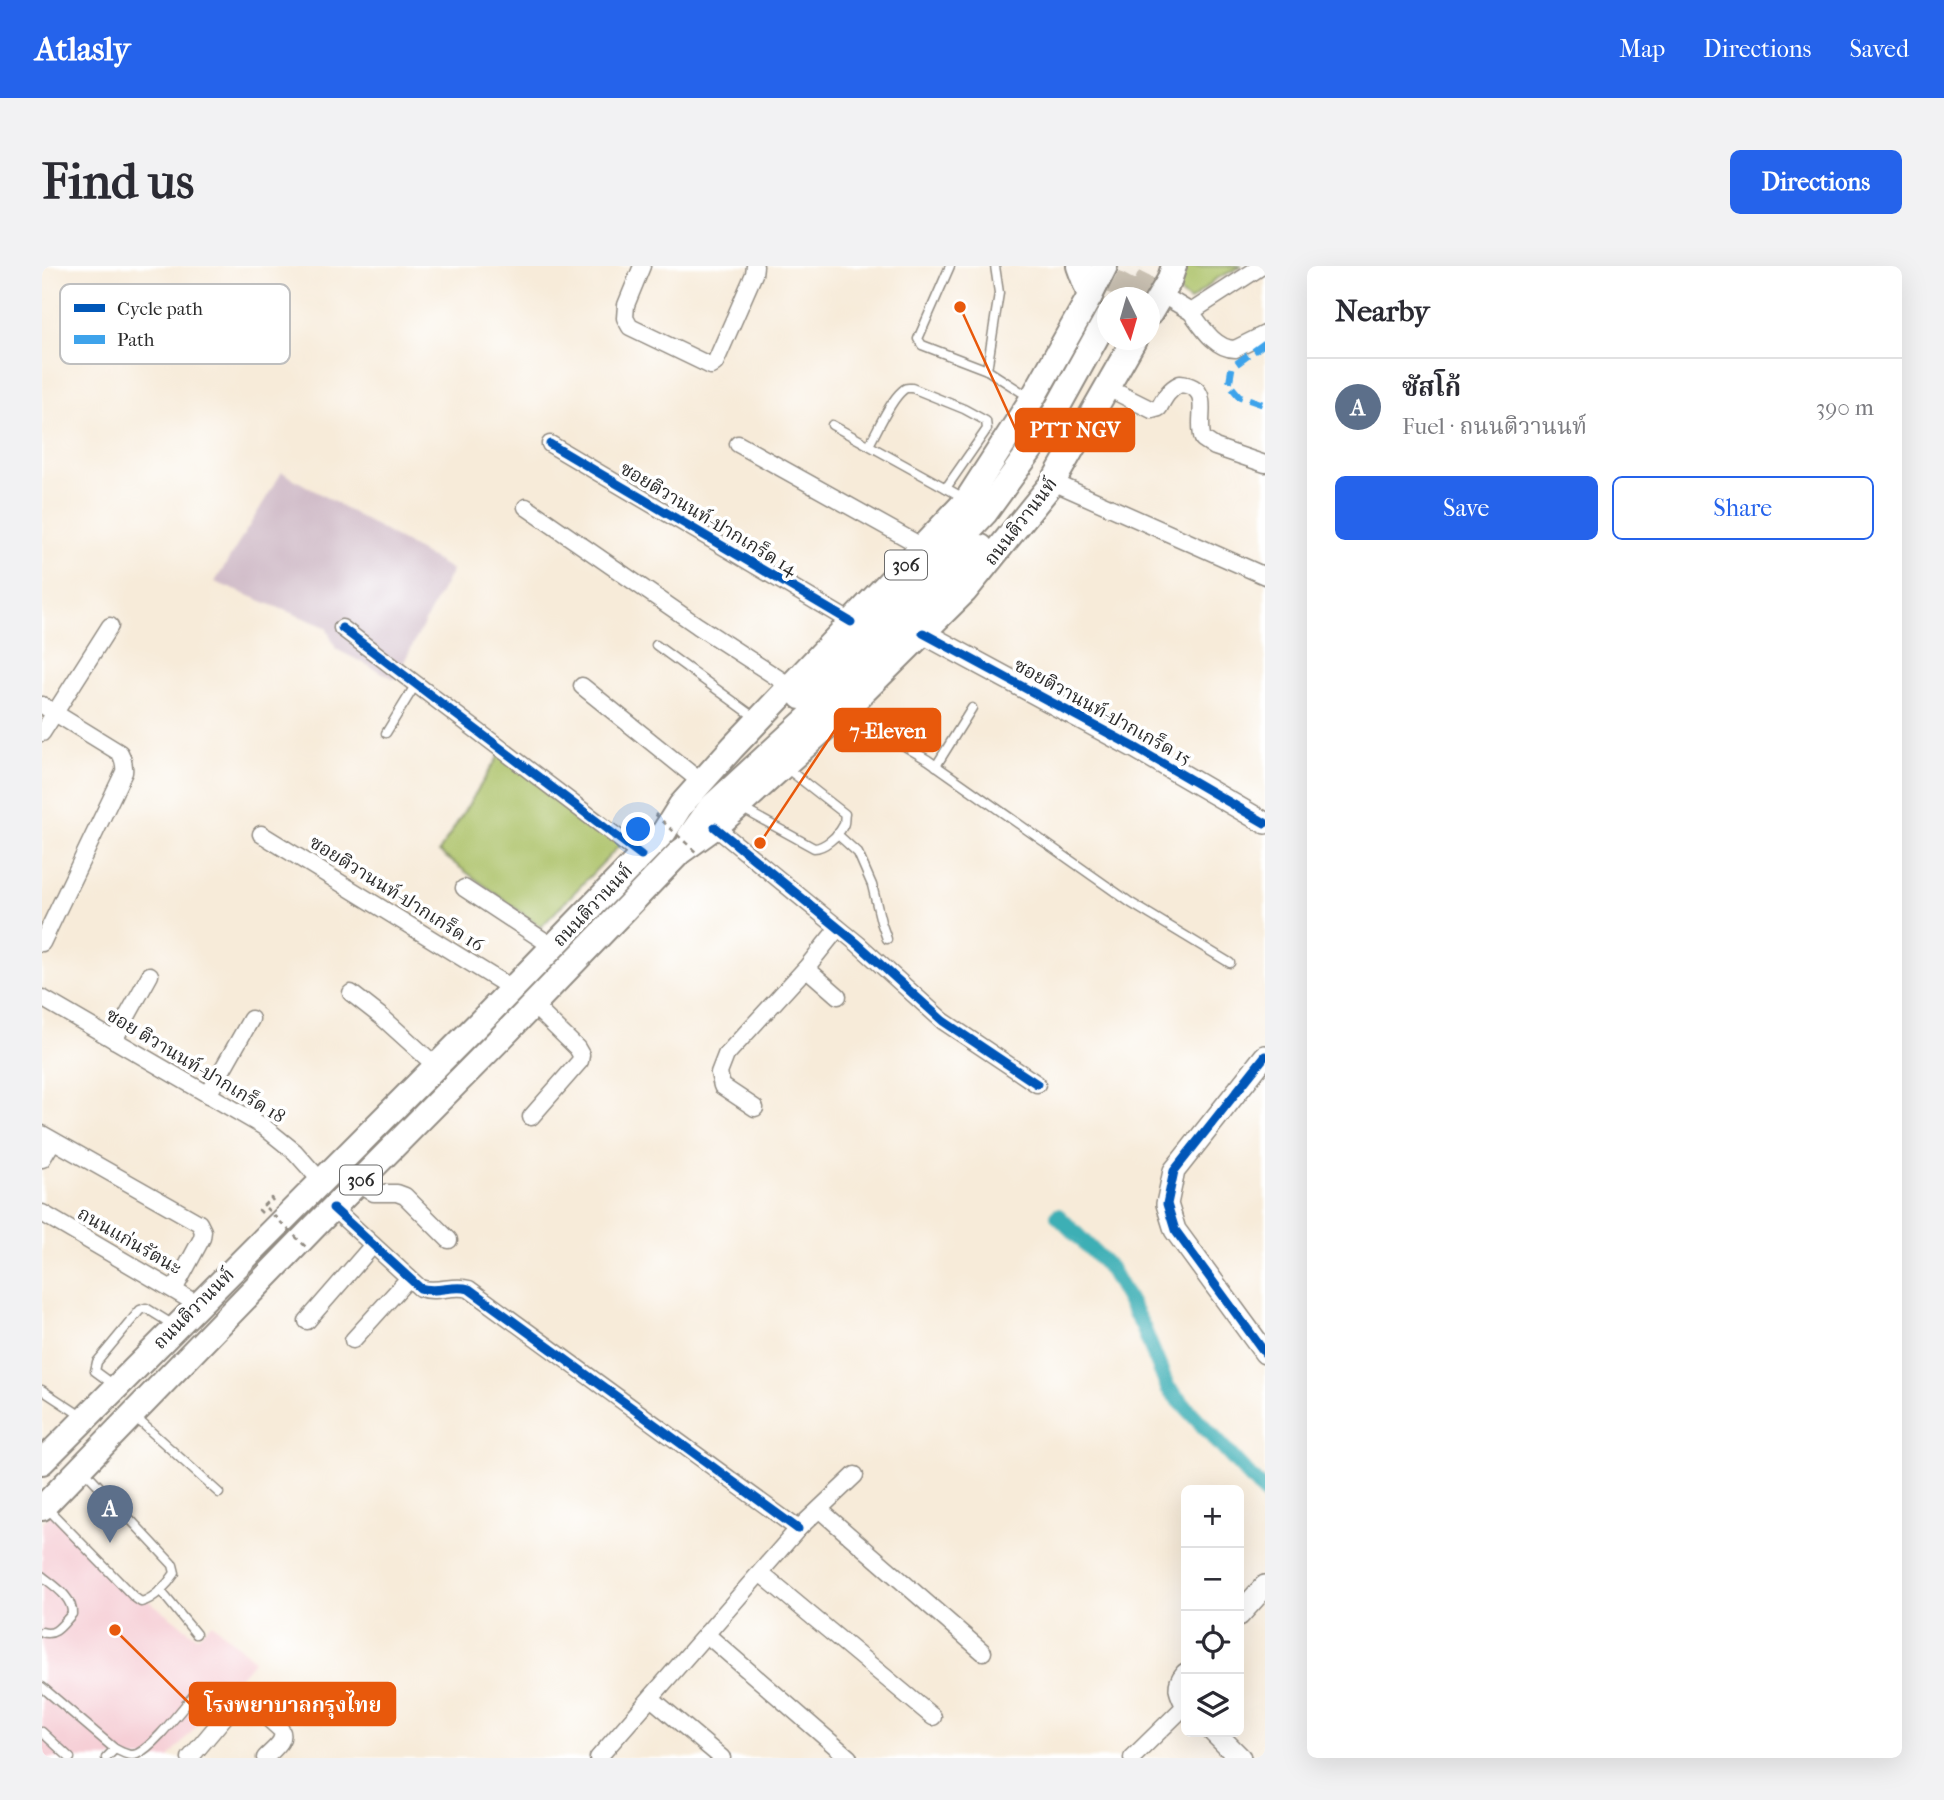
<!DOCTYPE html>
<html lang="en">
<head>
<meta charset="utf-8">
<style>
  body { margin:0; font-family:"IM FELL French Canon","Noto Serif Thai",serif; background:#f2f2f3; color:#2b2b33 }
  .controls { position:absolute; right:21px; bottom:21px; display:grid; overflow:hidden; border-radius:10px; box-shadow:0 7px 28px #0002 }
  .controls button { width:63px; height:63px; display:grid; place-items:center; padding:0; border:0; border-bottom:2px solid #e1e1e2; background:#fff; color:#2b2b33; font:35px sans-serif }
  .compass { position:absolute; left:1055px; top:21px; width:63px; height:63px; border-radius:50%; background:#fff; box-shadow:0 7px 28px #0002; rotate:175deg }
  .you { position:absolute; left:597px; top:564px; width:24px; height:24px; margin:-18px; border:5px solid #fff; border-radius:50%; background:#1a73e8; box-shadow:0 0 0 10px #1a73e833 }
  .badge { display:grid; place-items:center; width:46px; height:46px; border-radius:50%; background:#2563eb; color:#fff; font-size:23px; font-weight:700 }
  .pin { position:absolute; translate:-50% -58px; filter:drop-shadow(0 2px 4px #0008) }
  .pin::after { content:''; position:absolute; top:37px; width:24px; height:21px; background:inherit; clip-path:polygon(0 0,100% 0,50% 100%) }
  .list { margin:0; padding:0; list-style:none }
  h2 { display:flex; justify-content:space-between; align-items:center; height:91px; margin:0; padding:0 28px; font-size:30px }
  h2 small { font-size:23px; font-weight:400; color:#7c7c81 }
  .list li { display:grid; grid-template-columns:46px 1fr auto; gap:21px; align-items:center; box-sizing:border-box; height:98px; padding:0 28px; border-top:2px solid #e1e1e2 }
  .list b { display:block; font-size:26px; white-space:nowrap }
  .list p { margin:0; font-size:23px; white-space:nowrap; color:#7c7c81 }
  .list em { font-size:23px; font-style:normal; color:#7c7c81 }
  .actions { display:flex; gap:14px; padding:21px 28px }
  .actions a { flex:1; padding:16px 0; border:2px solid #2563eb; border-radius:10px; text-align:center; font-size:24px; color:#2563eb }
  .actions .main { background:#2563eb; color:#fff }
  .icon { flex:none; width:38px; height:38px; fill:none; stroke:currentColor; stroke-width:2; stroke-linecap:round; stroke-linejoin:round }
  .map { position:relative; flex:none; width:1223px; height:1492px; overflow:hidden; border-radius:10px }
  header { display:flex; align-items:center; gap:42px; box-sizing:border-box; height:98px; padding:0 35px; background:#2563eb; color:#fff }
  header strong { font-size:33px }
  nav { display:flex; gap:38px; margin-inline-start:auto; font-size:24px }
  .intro { display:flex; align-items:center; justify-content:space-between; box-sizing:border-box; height:168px; padding:0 42px }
  h1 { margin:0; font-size:49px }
  .button { padding:18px 32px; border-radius:10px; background:#2563eb; color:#fff; font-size:24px; font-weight:700 }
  main { display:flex; gap:42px; padding:0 42px }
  aside { flex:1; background:#fff; border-radius:10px; box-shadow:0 7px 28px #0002 }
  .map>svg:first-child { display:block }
  .built { fill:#f6cfd6 }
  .industrial { fill:#d1bdc9 }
  .green { fill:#abc166; stroke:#6b7648; stroke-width:2 }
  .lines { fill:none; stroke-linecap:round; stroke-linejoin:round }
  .canal { stroke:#3dafb5; stroke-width:16 }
  .primary-tunnel { stroke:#cec5b6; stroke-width:24; stroke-dasharray:24 12; stroke-linecap:butt }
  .lane-casing { stroke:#918b82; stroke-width:11 }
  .street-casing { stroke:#918b82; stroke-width:19 }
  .secondary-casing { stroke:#918b82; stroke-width:24 }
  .primary-casing { stroke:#918b82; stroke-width:28 }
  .path { stroke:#918b82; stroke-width:2.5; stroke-dasharray:5 5; stroke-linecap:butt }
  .lane { stroke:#fff; stroke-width:8 }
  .street { stroke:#fff; stroke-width:16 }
  .secondary { stroke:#fff; stroke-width:21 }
  .primary { stroke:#fff; stroke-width:24 }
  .path-bridge { stroke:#918b82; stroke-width:2.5; stroke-dasharray:5 5; stroke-linecap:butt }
  .quiet { stroke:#3ea3eb; stroke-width:7; stroke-dasharray:14 7; stroke-linecap:butt }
  .cycleway-casing { stroke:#fff; stroke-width:13 }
  .cycleway { stroke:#0057b8; stroke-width:9 }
  .labels { text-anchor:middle; stroke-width:7; stroke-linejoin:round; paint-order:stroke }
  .shield { fill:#fff; stroke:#6b6b6b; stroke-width:2 }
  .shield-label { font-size:18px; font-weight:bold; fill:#2b2b2b }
  .street-label { font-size:19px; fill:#2b2b2b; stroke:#fff }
  .key { fill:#fff; stroke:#bfbfbf; stroke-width:2 }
  .key-label { font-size:19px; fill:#2b2b2b }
  .leader { fill:none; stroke:#e8590c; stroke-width:2.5 }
  .callout-dot { fill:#e8590c; stroke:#fff; stroke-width:2.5 }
  .callout { fill:#e8590c; stroke:#e8590c; stroke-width:2.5 }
  .callout-label { font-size:21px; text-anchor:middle; font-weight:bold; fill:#fff }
</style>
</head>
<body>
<header>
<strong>Atlasly</strong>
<nav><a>Map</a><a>Directions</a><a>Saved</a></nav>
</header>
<div class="intro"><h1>Find us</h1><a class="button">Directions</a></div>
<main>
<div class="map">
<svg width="1223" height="1492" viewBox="0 0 1223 1492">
  <rect width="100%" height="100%" fill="#fff"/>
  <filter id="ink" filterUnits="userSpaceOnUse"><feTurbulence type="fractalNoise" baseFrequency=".0143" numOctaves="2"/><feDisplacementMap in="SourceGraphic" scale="14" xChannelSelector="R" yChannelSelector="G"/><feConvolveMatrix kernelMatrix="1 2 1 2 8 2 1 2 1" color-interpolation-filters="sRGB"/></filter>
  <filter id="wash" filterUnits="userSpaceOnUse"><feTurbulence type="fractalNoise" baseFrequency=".00686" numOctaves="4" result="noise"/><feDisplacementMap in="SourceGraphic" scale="28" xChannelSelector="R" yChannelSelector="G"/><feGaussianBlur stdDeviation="1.57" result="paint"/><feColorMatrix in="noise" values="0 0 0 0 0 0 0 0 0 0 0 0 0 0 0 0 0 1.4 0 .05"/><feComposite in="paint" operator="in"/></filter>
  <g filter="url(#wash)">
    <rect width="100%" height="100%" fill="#f7ebd9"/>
    <path class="built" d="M10 1247 92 1331 106 1334 155 1371 170 1357 212 1394 127 1492H0V1257Z"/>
    <path class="industrial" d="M240 206 410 304 353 413 294 383 284 361 173 316Z"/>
    <g class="green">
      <path d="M1145 0H1200L1174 13 1148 35 1127 18Z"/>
      <path d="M458 488 580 577 499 661 397 586Z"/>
    </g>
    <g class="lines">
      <path class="canal" d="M1016 950 1068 1002 1100 1059 1126 1122 1223 1227"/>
    </g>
  </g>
  <g filter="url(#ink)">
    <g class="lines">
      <g class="primary-tunnel">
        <path d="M1076 32 1093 0"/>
        <path d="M1097 32 1113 0"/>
      </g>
      <g class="lane-casing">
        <g id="lane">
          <path d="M908 0 876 73 880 79 945 104 987 131"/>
          <path d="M945 104 957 27 953 0"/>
          <path d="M790 159 922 232"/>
          <path d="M827 179C835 165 848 135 860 125 864 121 865 122 870 122L922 143 944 155 945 163 904 222"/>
          <path d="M614 379 714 452"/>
          <path d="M805 446 886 494 1089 637 1188 697"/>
          <path d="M344 467 374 418"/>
          <path d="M894 500 930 442"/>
          <path d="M701 543 772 582C782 582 796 570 801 560 803 558 802 552 803 548L743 501"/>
          <path d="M795 568 816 587 830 619 839 656 845 673"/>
          <path d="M72 1119 53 1105 55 1096 98 1044 104 1042 133 1060"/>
          <path d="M0 1124 41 1151"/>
          <path d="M93 1151 177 1227"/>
          <path d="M4 1241 92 1331 99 1336C112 1333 126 1318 133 1307L131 1299 42 1204"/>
          <path d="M0 1310C12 1320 31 1331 30 1348 21 1357 14 1371 0 1366"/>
          <path d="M118 1324 154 1368"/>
          <path d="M0 1421 73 1483C80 1486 87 1491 95 1488 112 1480 138 1445 151 1430"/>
          <path d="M0 1466 28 1492"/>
          <path d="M64 1492 73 1483"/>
        </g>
      </g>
      <g class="street-casing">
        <g id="street">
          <path d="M600 0 584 39 583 52 588 61 669 100 673 97 712 8 713 0"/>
          <path d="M1119 28 1149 46 1220 0"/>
          <path d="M1149 46C1160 61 1173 83 1193 83L1223 68"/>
          <path d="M1064 121 1110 144 1117 142C1122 132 1127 123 1138 118 1173 121 1153 152 1161 173L1173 181 1223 198"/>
          <path d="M508 178 809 356"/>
          <path d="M696 178 881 281"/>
          <path d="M1011 216 1223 310"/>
          <path d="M484 241 656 360 748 420"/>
          <path d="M300 362 599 589"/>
          <path d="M540 420 659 516"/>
          <path d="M0 439 78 487C81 493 83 499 82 506L0 677"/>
          <path d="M0 467 68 360"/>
          <path d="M673 561 816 678 901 755 995 818"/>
          <path d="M219 568 469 722"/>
          <path d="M422 622 510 680"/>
          <path d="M764 702 796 730"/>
          <path d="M309 727 341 752 394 800"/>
          <path d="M0 732 222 861 253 886 278 914"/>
          <path d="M72 774 108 709"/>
          <path d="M166 829 209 753"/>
          <path d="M713 842 680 820 677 807 684 789 764 702 796 662"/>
          <path d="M489 851 538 795 539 789 535 782 491 739"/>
          <path d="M0 868 157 957 161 965 160 972 132 1024"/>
          <path d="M0 893 11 875"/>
          <path d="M317 917 332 927H355L363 930 407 974"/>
          <path d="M291 942 378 1022C394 1028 411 1018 427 1023L756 1263"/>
          <path d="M0 947 155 1038"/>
          <path d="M265 1055 331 979"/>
          <path d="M311 1074 367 1012"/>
          <path d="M778 1244 941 1386"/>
          <path d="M718 1307 891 1451"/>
          <path d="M664 1368 807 1492"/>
          <path d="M609 1432 680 1492"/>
          <path d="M148 1492 195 1436 205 1433 239 1464C245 1475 230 1484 223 1492"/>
          <path d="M556 1492 756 1263 813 1209"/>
          <path d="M1090 1492 1144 1439"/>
        </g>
      </g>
      <g class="secondary-casing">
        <g id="secondary">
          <path d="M881 367 1094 482 1223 557"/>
          <path d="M1223 790 1132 905 1125 938 1133 964 1223 1087"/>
          <path d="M1197 1349 1223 1320"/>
          <path d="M1144 1408C1134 1420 1138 1426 1144 1438"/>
          <path d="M1172 1466 1198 1492"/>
        </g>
      </g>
      <g class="primary-casing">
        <g id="primary">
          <path d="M1037 0 1048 30"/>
          <path d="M1108 47 1127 15 1132 0"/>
          <path d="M759 431 890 303 943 247 1003 164 1066 50"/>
          <path d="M648 570 668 542 801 420 901 321 939 281"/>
          <path d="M0 1196 440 754 622 566 639 539 690 482 925 234 990 133 1048 30 1063 0"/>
          <path d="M0 1242 272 961 459 772 638 586 677 558 803 444 923 325 1011 216 1092 74"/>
        </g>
      </g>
      <path class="path" d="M220 947 217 944 229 932 231 935"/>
      <use href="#lane" class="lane"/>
      <use href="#street" class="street"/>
      <use href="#secondary" class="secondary"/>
      <use href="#primary" class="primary"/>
      <g class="path-bridge">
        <path d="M613 548 657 589"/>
        <path d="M224 942 266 983"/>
      </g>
      <path class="quiet" d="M1223 77 1190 101 1187 118 1197 130 1223 139"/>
      <g class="cycleway-casing">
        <g id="cycleway">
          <path d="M508 178 809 356"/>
          <path d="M300 362 599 589"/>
          <path d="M881 367 1094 482 1223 557"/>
          <path d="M673 561 816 678 901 755 995 818"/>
          <path d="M1223 790 1132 905 1125 938 1133 964 1223 1087"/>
          <path d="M291 942 378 1022C394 1028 411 1018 427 1023L756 1263"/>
        </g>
      </g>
      <use href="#cycleway" class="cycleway"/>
    </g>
  </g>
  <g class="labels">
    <g class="shield">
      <rect x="843" y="284.5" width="42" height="29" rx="5"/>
      <rect x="298" y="899.5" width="42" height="29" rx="5"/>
    </g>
    <g class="shield-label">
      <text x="864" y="305">306</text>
      <text x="319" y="920">306</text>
    </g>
    <g class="street-label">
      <text transform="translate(667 252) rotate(31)" y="7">ซอยติวานนท์-ปากเกร็ด 14</text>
      <text transform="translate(978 255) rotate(-52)" y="7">ถนนติวานนท์</text>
      <text transform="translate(1061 445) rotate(29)" y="7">ซอยติวานนท์-ปากเกร็ด 15</text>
      <text transform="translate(355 627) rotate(32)" y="7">ซอยติวานนท์-ปากเกร็ด 16</text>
      <text transform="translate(550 639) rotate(-46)" y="7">ถนนติวานนท์</text>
      <text transform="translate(154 799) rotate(31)" y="7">ซอย ติวานนท์-ปากเกร็ด 18</text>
      <text transform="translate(88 974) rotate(30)" y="7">ถนนแก่นรัตนะ</text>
      <text transform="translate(151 1042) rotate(-45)" y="7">ถนนติวานนท์</text>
    </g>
  </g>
  <rect x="18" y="18" width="230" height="80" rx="10" class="key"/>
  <rect x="32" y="38" width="31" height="8" fill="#0057b8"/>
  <rect x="32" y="69" width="31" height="9" fill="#3ea3eb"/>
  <g class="key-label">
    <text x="75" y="49">Cycle path</text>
    <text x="75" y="80">Path</text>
  </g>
  <path class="leader" d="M918 41L974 164M718 577L793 464M73 1364L148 1438"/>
  <g class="callout-dot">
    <circle cx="918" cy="41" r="7"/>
    <circle cx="718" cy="577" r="7"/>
    <circle cx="73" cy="1364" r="7"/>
  </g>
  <g class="callout">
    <rect x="974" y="143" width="118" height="42" rx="7"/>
    <rect x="793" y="443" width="105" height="42" rx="7"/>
    <rect x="148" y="1417" width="205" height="42" rx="7"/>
  </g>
  <g class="callout-label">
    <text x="1033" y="171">PTT NGV</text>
    <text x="846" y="472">7-Eleven</text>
    <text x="251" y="1446">โรงพยาบาลกรุงไทย</text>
  </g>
</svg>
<div class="controls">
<button>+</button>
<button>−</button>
<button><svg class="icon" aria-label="locate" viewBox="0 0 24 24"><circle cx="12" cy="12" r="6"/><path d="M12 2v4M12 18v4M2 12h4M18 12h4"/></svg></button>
<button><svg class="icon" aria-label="layers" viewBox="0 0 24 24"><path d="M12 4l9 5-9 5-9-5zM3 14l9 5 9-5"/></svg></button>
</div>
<svg class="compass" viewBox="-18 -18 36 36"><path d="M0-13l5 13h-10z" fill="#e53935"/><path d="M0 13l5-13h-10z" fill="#7c7c81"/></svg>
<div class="you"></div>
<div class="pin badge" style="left:68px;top:1277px;background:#5c6f8a">A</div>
</div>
<aside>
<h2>Nearby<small></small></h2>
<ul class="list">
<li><span class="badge" style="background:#5c6f8a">A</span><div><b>ซัสโก้</b><p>Fuel · ถนนติวานนท์</p></div><em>390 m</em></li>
</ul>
<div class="actions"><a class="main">Save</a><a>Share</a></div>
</aside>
</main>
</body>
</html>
